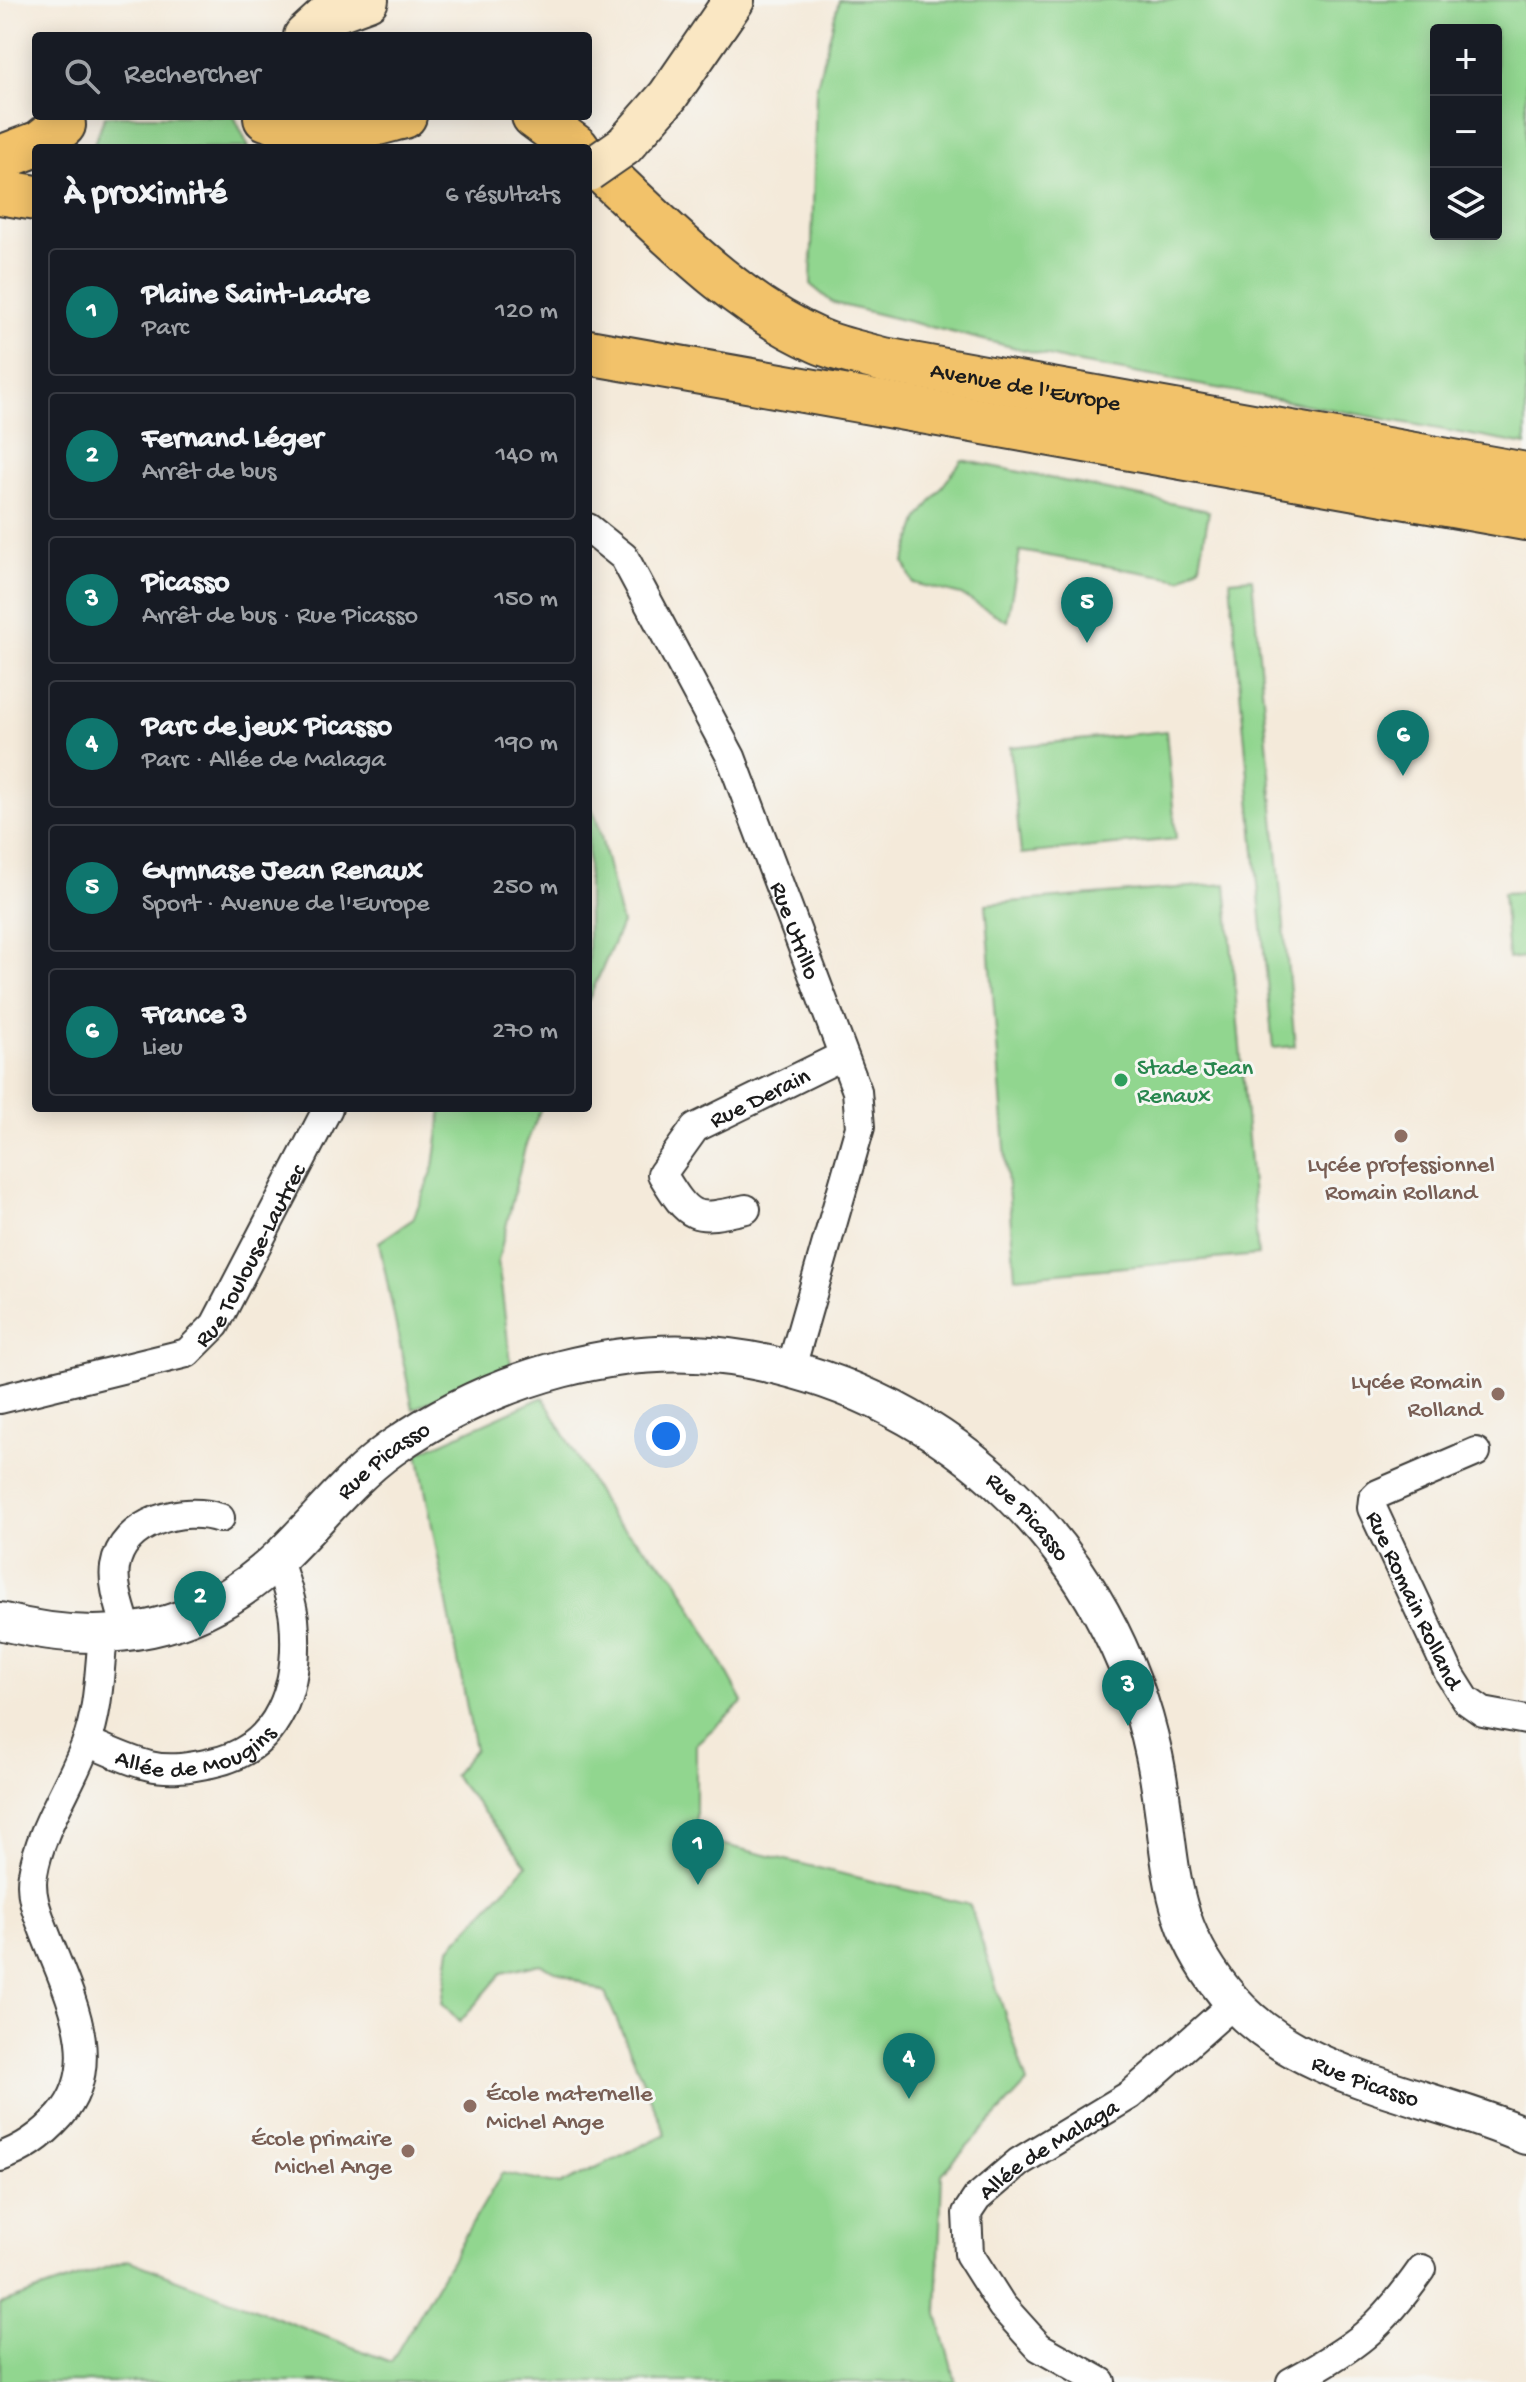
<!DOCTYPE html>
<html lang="fr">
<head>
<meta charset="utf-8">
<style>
  body { margin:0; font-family:"Gochi Hand",sans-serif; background:#20242c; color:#f1f3f6 }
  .controls { position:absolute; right:24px; top:24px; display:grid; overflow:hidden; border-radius:8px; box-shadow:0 4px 20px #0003 }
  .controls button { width:72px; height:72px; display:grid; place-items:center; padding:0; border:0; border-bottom:2px solid #363941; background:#171b24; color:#f1f3f6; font:40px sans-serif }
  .you { position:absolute; left:666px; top:1436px; width:28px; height:28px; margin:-20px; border:6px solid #fff; border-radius:50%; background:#1a73e8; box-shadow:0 0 0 12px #1a73e833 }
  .badge { display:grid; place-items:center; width:52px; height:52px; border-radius:50%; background:#0f766e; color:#fff; font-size:26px; font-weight:700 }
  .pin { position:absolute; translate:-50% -66px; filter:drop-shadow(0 2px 4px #0008) }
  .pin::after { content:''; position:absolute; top:42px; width:28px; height:24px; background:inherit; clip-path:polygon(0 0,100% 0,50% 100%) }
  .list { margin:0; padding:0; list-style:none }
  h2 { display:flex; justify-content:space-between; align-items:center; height:104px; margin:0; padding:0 32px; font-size:34px }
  h2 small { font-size:26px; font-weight:400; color:#9ea1a6 }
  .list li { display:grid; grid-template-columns:52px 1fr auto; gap:24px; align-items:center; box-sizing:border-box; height:128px; margin:0 16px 16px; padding:0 16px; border:2px solid #363941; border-radius:8px }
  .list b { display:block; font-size:30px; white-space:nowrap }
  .list p { margin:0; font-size:26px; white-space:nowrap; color:#9ea1a6 }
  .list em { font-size:26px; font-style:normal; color:#9ea1a6 }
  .icon { flex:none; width:44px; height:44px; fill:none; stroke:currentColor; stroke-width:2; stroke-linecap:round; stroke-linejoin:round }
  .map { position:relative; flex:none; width:1526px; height:2382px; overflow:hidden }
  .search { position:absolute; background:#171b24; box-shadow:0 4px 20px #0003; left:32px; top:32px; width:560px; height:88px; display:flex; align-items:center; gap:20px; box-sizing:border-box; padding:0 28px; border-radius:8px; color:#9ea1a6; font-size:30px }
  .panel { position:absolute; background:#171b24; box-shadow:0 4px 20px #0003; left:32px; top:144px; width:560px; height:968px; border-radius:8px }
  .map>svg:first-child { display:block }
  .green { fill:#91d68f; stroke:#567956; stroke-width:2; fill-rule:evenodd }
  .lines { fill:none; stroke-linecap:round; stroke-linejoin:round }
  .minor-casing { stroke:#3c3b38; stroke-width:32 }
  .tertiary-casing { stroke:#3c3b38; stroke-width:40 }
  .secondary-casing { stroke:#3c3b38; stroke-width:44 }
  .primary-casing { stroke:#3c3b38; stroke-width:48 }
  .minor { stroke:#fff; stroke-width:28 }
  .tertiary { stroke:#fff; stroke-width:36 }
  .secondary { stroke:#fae7c3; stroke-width:40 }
  .primary { stroke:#f2c26a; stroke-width:44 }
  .secondary-bridge-casing { stroke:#3c3b38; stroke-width:44; stroke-linecap:butt }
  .secondary-bridge { stroke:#fae7c3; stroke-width:40 }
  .leisure-dot { fill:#2e9e5b; stroke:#f6f6f2; stroke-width:3 }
  .education-dot { fill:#8d6e63; stroke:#f6f6f2; stroke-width:3 }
  .labels { text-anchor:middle; stroke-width:6; stroke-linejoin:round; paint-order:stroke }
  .street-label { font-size:24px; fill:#1c1c1c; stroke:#f6f6f2 }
  .leisure-label { font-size:24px; fill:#27864d; stroke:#f6f6f2; text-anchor:start }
  .education-label { font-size:24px; fill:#785e54; stroke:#f6f6f2; text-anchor:end }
</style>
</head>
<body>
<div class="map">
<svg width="1526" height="2382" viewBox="0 0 1526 2382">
  <rect width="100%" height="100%" fill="#f6f6f2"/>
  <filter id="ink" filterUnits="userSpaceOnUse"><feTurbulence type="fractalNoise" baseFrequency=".0125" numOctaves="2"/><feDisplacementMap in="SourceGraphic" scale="16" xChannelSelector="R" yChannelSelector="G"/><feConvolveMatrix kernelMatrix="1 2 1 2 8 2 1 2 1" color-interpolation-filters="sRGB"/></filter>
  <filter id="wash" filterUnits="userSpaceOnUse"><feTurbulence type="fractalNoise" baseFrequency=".006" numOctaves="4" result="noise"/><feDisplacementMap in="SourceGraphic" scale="32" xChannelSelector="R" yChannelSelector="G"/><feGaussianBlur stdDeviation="1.8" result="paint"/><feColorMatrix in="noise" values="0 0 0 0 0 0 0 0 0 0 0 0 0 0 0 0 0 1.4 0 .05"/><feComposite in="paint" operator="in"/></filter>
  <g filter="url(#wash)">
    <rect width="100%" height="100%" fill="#f4eada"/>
    <g class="green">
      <path d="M839 0H1526V445L1069 361 833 303 811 285 816 89ZM1436 30H1496V234H1436Z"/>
      <path d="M105 116H234L249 148H92Z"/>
      <path d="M962 460 1209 511 1200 565 1181 579 1020 551 1007 621 961 595 913 583 904 562 919 518Z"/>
      <path d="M1252 578 1295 1046 1273 1048 1230 580Z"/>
      <path d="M1166 731 1176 839 1021 854 1010 747Z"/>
      <path d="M588 800 597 820 622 924 588 1001Z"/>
      <path d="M1226 884 1258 1255 1015 1277 986 904Z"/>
      <path d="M1526 892V957L1508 959 1503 893Z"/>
      <path d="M442 1108H541L525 1147 498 1261 511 1365 413 1409 379 1242 413 1219 434 1167Z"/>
      <path d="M543 1397 611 1517 675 1576 743 1702 696 1744V1838L970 1905 1027 2083 942 2174 937 2314 956 2382H0V2304L128 2260 391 2362 502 2173 560 2185 666 2134 605 1993 540 1964 502 1973 460 2022 442 2003 450 1948 527 1865 453 1775 475 1749 418 1453Z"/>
    </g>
  </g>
  <g filter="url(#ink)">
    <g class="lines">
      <g class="minor-casing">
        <g id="minor">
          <path id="s1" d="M588 528 624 557 731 757 857 1091 860 1127 791 1368"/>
          <path id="s2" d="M746 1209C693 1221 690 1220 662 1174L695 1128 842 1056"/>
          <path id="s3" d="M0 1399 187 1353 215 1325 328 1108"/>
          <path id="s4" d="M1476 1452 1378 1494 1373 1499 1372 1508 1449 1673 1466 1700 1483 1712 1526 1720"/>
          <path d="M128 1634C123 1613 112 1588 115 1567 122 1521 184 1505 220 1518"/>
          <path id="s5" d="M87 1742C107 1750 129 1761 150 1766 170 1771 192 1767 211 1763 282 1749 300 1683 294 1619 292 1599 283 1578 278 1559"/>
          <path d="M0 2157C24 2149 43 2135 60 2116 107 2062 67 1991 45 1933 38 1915 29 1894 33 1874 40 1829 70 1787 86 1744 99 1710 99 1672 103 1636"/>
          <path id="s6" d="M1101 2382 1039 2347 1002 2306 969 2254 967 2213 977 2198 1019 2162 1130 2095 1234 2003"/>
          <path d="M1291 2382C1356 2347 1380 2329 1422 2269"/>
        </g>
      </g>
      <g class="tertiary-casing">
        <g id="tertiary">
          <path id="s7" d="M0 1621C107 1649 201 1634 282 1555 318 1520 351 1477 392 1448 493 1377 625 1337 749 1360 953 1397 1111 1552 1154 1755 1175 1853 1159 1918 1233 2002 1303 2081 1432 2094 1526 2136"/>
        </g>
      </g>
      <g class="secondary-casing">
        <g id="secondary">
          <path d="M304 36 327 15 368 0"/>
          <path d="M624 146 668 96 734 0"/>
        </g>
      </g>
      <g class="primary-casing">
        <g id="primary">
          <path d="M534 116 577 148"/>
          <path d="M266 118C328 139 343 132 404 116"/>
          <path d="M0 158 40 143 63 125"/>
          <path id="s8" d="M588 158C659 223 730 302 819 341 839 350 863 354 884 360L1526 475"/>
          <path d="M0 192 36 198"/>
          <path d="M588 352 1526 518"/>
        </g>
      </g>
      <use href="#minor" class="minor"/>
      <use href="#tertiary" class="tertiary"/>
      <use href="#secondary" class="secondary"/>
      <use href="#primary" class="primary"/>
      <g class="secondary-bridge-casing">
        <path id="secondary-bridge" d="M588 171 624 146"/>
      </g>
      <use href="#secondary-bridge" class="secondary-bridge"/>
    </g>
  </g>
  <circle class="leisure-dot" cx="1121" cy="1080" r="8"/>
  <g class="education-dot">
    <circle cx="1401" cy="1136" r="8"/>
    <circle cx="1498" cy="1394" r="8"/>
    <circle cx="470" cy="2106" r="8"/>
    <circle cx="408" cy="2151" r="8"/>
  </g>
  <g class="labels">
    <g class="street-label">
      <text dy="8" stroke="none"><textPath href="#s8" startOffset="508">Avenue de l'Europe</textPath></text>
      <text dy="8" stroke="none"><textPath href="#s1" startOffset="458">Rue Utrillo</textPath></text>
      <text dy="8" stroke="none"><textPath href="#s2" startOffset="232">Rue Derain</textPath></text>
      <text dy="8" stroke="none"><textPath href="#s3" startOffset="310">Rue Toulouse-Lautrec</textPath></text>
      <text dy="8" stroke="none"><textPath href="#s7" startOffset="444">Rue Picasso</textPath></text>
      <text dy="8" stroke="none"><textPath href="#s7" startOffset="1162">Rue Picasso</textPath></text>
      <text dy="8" stroke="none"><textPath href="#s4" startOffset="224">Rue Romain Rolland</textPath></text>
      <text dy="8" stroke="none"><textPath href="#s5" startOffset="116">Allée de Mougins</textPath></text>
      <text dy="8" stroke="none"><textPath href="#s7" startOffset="1856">Rue Picasso</textPath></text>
      <text dy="8" stroke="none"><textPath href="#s6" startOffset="334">Allée de Malaga</textPath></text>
    </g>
    <g class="leisure-label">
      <text x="1137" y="1074">Stade Jean<tspan x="1137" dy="28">Renaux</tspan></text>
    </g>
    <g class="education-label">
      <text x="1401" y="1171" text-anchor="middle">Lycée professionnel<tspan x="1401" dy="28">Romain Rolland</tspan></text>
      <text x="1482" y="1388">Lycée Romain<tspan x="1482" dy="28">Rolland</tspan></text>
      <text x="486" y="2100" text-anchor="start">École maternelle<tspan x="486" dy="28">Michel Ange</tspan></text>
      <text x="392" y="2145">École primaire<tspan x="392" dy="28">Michel Ange</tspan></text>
    </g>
  </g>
</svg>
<div class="controls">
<button>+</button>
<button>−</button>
<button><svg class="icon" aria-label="layers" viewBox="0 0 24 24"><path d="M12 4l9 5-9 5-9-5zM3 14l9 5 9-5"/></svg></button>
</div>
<div class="you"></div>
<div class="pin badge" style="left:698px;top:1885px">1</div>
<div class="pin badge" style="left:200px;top:1637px">2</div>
<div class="pin badge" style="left:1128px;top:1726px">3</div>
<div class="pin badge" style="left:909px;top:2099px">4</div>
<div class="pin badge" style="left:1087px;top:643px">5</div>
<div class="pin badge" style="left:1403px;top:776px">6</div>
<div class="search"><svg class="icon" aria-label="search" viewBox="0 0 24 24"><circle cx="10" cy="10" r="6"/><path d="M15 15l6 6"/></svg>Rechercher</div>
<section class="panel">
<h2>À proximité<small>6 résultats</small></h2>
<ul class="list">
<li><span class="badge">1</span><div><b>Plaine Saint-Ladre</b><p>Parc</p></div><em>120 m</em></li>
<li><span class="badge">2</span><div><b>Fernand Léger</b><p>Arrêt de bus</p></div><em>140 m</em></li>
<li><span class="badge">3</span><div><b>Picasso</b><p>Arrêt de bus · Rue Picasso</p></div><em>150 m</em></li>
<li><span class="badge">4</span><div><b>Parc de jeux Picasso</b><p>Parc · Allée de Malaga</p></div><em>190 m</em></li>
<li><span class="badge">5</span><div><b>Gymnase Jean Renaux</b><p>Sport · Avenue de l'Europe</p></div><em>250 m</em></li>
<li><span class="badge">6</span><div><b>France 3</b><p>Lieu</p></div><em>270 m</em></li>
</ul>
</section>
</div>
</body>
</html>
